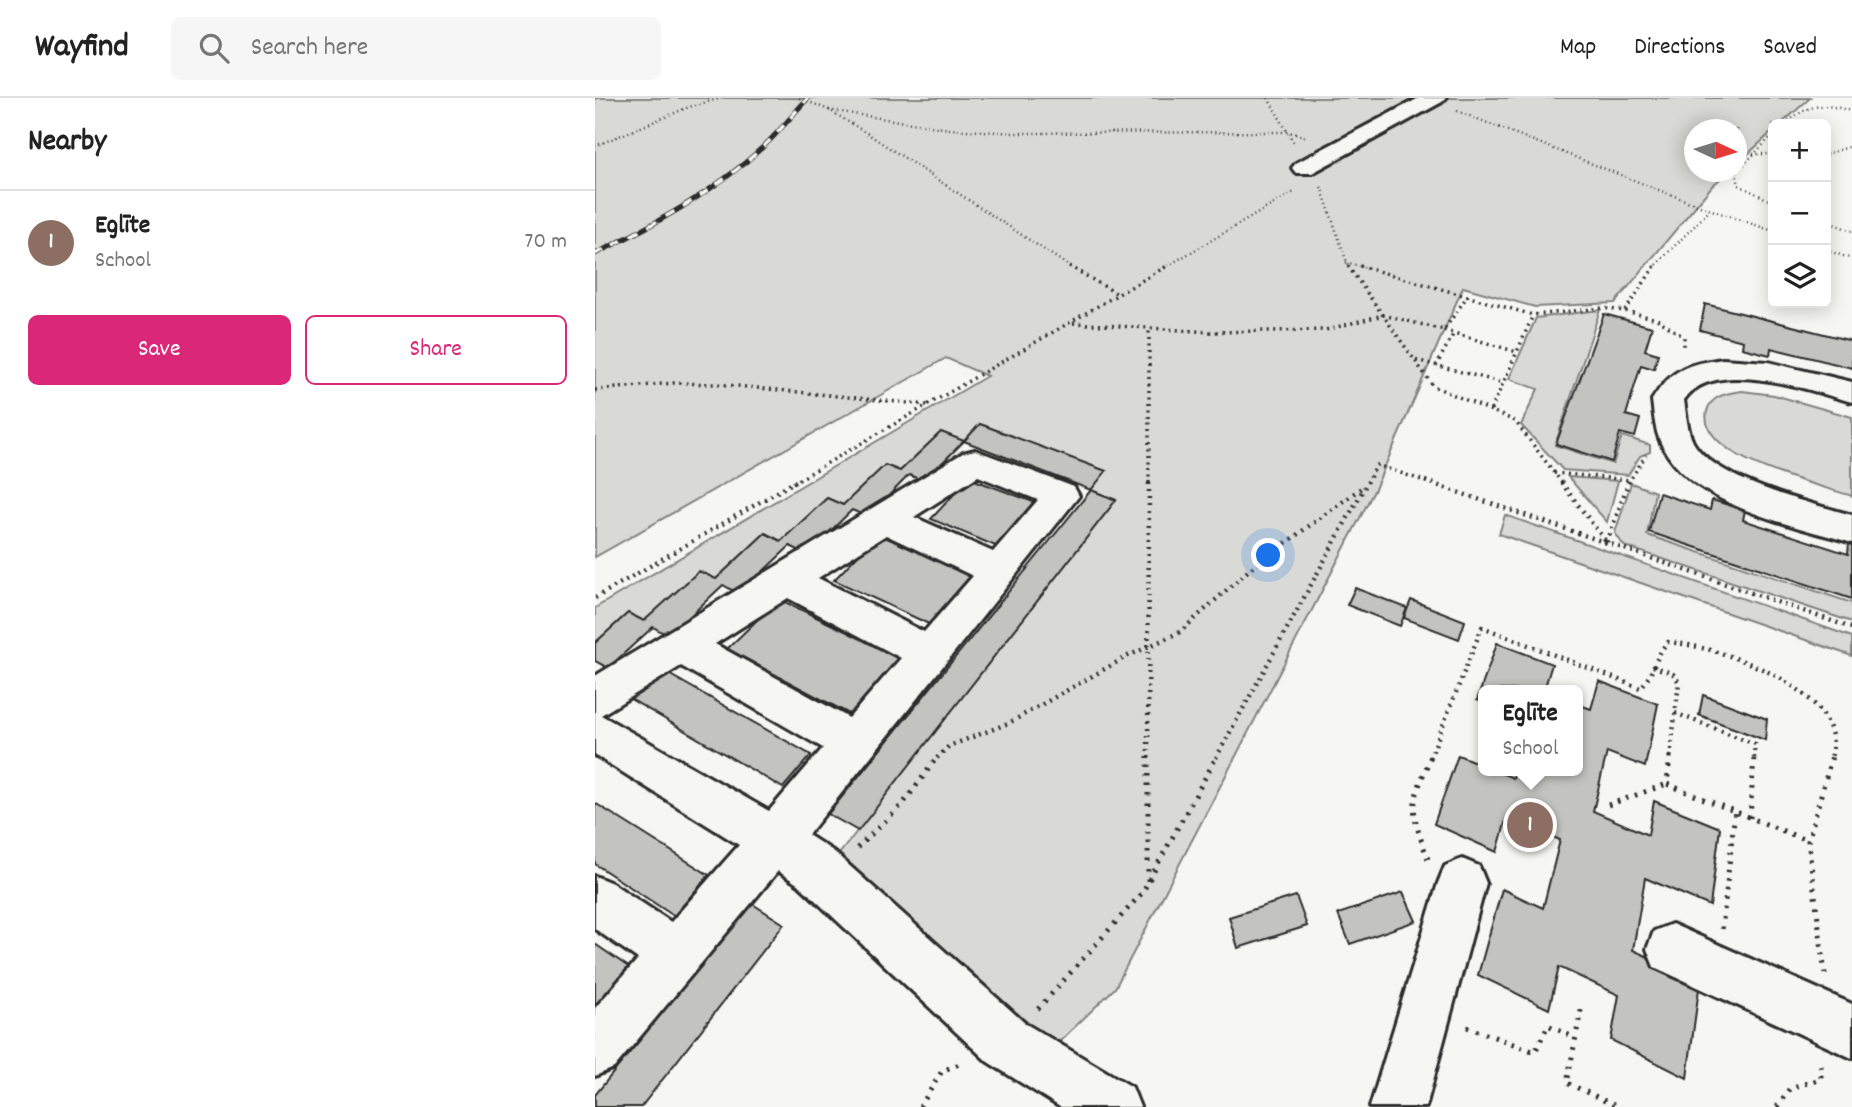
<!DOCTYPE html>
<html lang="en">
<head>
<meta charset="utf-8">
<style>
  body { margin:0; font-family:Dekko,sans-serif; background:#f6f6f6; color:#222 }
  .controls { position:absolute; right:21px; top:21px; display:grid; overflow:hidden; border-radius:10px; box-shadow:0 4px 18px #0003 }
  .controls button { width:63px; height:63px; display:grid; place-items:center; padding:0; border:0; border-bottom:2px solid #e0e0e0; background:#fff; color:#222; font:35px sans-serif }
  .compass { position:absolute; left:1089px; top:21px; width:63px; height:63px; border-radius:50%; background:#fff; box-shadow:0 4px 18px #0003; rotate:94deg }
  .you { position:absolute; left:674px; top:458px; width:24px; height:24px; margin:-18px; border:5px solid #fff; border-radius:50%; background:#1a73e8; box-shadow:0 0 0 10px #1a73e833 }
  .badge { display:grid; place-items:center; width:46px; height:46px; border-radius:50%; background:#db2777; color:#fff; font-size:23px; font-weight:700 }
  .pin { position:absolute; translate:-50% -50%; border:4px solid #fff; box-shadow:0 2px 7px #0006 }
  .popup { position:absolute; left:883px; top:587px; width:105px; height:91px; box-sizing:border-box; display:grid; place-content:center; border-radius:10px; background:#fff; filter:drop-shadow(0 2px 5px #0005); font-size:23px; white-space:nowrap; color:#767676 }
  .popup b { font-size:26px; color:#222 }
  .popup::after { content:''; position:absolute; left:50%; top:100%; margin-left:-14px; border:14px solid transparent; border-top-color:#fff }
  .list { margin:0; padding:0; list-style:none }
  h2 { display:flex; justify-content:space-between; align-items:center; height:91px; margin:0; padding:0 28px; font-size:30px }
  h2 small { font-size:23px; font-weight:400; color:#767676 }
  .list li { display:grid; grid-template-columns:46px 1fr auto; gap:21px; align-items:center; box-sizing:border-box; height:105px; padding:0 28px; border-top:2px solid #e0e0e0 }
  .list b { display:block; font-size:26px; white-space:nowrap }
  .list p { margin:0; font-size:23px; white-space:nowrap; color:#767676 }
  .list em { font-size:23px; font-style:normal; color:#767676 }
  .actions { display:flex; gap:14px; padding:21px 28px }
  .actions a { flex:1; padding:16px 0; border:2px solid #db2777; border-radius:10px; text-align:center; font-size:24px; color:#db2777 }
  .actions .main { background:#db2777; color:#fff }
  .icon { flex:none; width:38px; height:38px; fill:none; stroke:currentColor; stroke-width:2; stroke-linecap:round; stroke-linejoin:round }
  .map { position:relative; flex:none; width:1257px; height:1009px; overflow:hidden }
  header { display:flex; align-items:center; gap:42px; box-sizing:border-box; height:98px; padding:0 35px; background:#fff; border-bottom:2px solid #e0e0e0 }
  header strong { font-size:33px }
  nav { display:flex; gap:38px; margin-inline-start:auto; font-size:24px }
  .search { width:490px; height:63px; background:#f6f6f6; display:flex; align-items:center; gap:18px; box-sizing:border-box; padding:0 24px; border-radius:10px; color:#767676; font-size:26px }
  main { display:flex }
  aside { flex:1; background:#fff }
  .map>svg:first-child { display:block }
  .green { fill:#d9d9d5; stroke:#828280; stroke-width:2 }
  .building { fill:#c3c3c0; stroke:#2b2b2b; stroke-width:2 }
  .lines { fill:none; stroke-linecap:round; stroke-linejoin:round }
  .minor-casing { stroke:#2b2b2b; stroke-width:6 }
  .path-far3 { stroke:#2b2b2b; stroke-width:2.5; stroke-dasharray:1 3.5; stroke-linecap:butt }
  .path-far2 { stroke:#2b2b2b; stroke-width:3.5; stroke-dasharray:2 4.5; stroke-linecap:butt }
  .path-far1 { stroke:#2b2b2b; stroke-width:4.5; stroke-dasharray:2 5; stroke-linecap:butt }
  .path { stroke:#2b2b2b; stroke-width:5; stroke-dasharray:2.5 7; stroke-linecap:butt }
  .minor { fill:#f6f6f2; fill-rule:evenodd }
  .rail-casing { stroke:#2b2b2b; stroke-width:5 }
  .rail { stroke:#f6f6f2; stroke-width:3.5; stroke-dasharray:10; stroke-linecap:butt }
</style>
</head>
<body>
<header>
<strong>Wayfind</strong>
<div class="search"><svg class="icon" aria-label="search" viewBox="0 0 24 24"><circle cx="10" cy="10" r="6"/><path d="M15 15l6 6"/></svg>Search here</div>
<nav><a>Map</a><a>Directions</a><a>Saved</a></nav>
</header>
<main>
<aside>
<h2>Nearby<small></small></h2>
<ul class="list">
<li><span class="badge" style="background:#8d6e63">1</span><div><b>Eglīte</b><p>School</p></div><em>70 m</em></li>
</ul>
<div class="actions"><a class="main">Save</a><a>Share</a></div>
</aside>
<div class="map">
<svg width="1257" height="1009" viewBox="0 0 1257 1009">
  <rect width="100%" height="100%" fill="#f6f6f2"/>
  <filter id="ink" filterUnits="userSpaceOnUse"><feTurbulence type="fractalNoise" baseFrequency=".0143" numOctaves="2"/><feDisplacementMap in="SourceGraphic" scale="14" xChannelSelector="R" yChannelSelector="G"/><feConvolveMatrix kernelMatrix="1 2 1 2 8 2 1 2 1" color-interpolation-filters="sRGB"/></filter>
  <g filter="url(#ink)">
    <g class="green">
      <path d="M0 0H1215L1186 26H1178V33L1142 66V32H1100V74H1133L1117 88 1020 205 940 209 868 189 780 391 520 890 459 949 241 760 521 402 496 392 511 373 385 326 369 343 346 334 305 373 248 407 232 400 186 443 170 435 121 481 49 523 33 515 0 545V510L392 278 351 260 0 459Z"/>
      <path d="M1005 212 960 347 1018 366 1027 338 1055 347V354L1045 358 1033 377 968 372 926 327 943 291 914 281 941 220Z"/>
      <path d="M1147 293 1179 297 1257 319V398C1225 387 1101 361 1112 313 1116 297 1134 295 1147 293Z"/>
      <path d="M973 379 1023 383 1012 424Z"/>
      <path d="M1036 385 1060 394 1052 437 1257 505V524L1029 448 1020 435Z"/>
      <path d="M910 417 1257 539V558L904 436Z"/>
    </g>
    <g class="building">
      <path d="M1110 206 1257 243V270L1176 250 1175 257 1147 250 1148 243 1105 232Z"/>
      <path d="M1009 216 1057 229 1050 252 1063 256 1059 271 1046 267 1031 317 1045 321 1040 339 1025 335 1017 364 961 346Z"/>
      <path d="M385 326 511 373 496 392 369 343Z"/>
      <path d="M346 334 369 343 329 383 314 377 273 419 257 412 212 456 195 448 144 496 128 487 74 538 58 529 13 570 0 563V545L33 515 49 523 104 473 121 481 170 435 186 443 232 400 248 407 290 367 305 373Z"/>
      <path d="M374 380 441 405 403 449 336 421Z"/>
      <path d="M496 392 521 402 263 733 233 716Z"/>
      <path d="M1064 395 1115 412 1117 402 1150 412 1148 422 1253 456 1254 445 1257 446V501L1054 434Z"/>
      <path d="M283 436 378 478 336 527 239 482Z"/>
      <path d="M760 490 812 510 805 528 752 507Z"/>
      <path d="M184 501 308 561 258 618 132 551Z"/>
      <path d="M816 502 870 523 864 541 809 520Z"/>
      <path d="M902 545 957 566 949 592H888V604L882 602Z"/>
      <path d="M63 570 216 657 188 690 32 599Z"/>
      <path d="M1004 583 1063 606 1050 669 1012 654 998 713 1053 737 1059 703 1125 730 1115 808 1050 780 1038 852 1105 883 1092 980 1016 942 1024 897 964 869 954 911 883 877 907 791 948 810 965 742 912 719 902 754 839 726 863 657 888 667V673H901L918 680 920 673H982V606L996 611Z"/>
      <path d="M1108 597 1172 621 1170 642 1104 617Z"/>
      <path d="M0 705 114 777 79 818 0 766Z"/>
      <path d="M808 794 821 823 755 846 743 816Z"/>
      <path d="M701 798 712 828 643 850 634 819Z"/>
      <path d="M156 805 189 826 46 1009H0V997Z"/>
      <path d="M0 846 35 870 0 911Z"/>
    </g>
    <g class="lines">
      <g class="minor-casing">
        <g id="minor">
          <path d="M824 0H851L847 4 717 75H701L697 70 701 65Z"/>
          <path d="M1128 261 1173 264 1257 284V304C1215 293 1119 257 1089 302 1091 315 1092 332 1098 344 1120 383 1215 405 1257 417V445C1199 427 1098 408 1068 349 1060 335 1059 318 1057 302 1077 270 1092 266 1128 261Z"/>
          <path d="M380 352 479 389 484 398 213 737 238 753 431 926 537 989 545 1009H465L393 964 204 787 183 773 19 970 0 978V910L43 861 0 831V778L17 785 76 824 144 747 0 657V578L368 355ZM383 378 443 402 398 454 319 419ZM291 437 378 478 329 534 223 480ZM193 500 306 560 254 620 120 546ZM86 568 228 650 174 713 6 617Z"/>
          <path d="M867 761 884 768 891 785 831 1009H775L843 785 850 768Z"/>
          <path d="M1077 826 1257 906V960L1059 869 1052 851 1059 833Z"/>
        </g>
      </g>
      <g class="path-far3">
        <path d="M204 0 234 12 270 34 477 170"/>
        <path d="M673 0 699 45"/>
        <path d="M234 12 354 31 419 35 694 34 711 39"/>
        <path d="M862 13 1105 108 1178 133"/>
        <path d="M1190 26C1215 5 1226 5 1257 13"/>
        <path d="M0 48 94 9 127 0"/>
        <path d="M1158 56H1178"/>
        <path d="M1231 56 1257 48"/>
        <path d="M1142 73 1178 37"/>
        <path d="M1141 74 1144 87 1178 104"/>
        <path d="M726 89 754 170"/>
        <path d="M1231 123 1257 133"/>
        <path d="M1231 152 1257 161"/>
        <path d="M751 164 771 170"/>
        <path d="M569 170 701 93"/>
        <path d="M1058 170 1115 112"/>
      </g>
      <g class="path-far2">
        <path d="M474 168 524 197"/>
        <path d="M753 168 838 288 920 323 967 385"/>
        <path d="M765 168 938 217 1007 210 1030 213 1062 221 1089 239V252"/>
        <path d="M1030 213 1060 168"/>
        <path d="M478 225 615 234 730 232 788 217 849 232 873 197"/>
        <path d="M849 232 922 254 938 217"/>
        <path d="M821 262 908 285"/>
        <path d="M841 268 859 235"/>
        <path d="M0 292 79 285 122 286 333 307"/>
        <path d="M896 312 922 254"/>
        <path d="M959 375 1035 382"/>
        <path d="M198 385 572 168"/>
        <path d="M554 385V230"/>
        <path d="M772 385 782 367 835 385"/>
        <path d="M1033 385 1051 357"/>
      </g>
      <g class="path-far1">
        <path d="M830 383 1012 445 965 383"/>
        <path d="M1010 444 1257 530"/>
        <path d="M1012 444 1034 383"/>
        <path d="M0 500 201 383"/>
        <path d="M1058 568 1078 576 1084 584 1075 660"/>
        <path d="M1080 615 1160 646 1159 660"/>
        <path d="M342 660 354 648 414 625 531 559 585 534 655 471 769 388"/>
        <path d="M553 660 554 383"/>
        <path d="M621 660 773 383"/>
        <path d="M835 660 887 529 1045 590C1059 577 1060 557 1073 544 1123 548 1255 591 1236 660"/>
      </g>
      <g class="path">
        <path d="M1075 658 1072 686 1213 743"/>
        <path d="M1013 707 1072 686"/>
        <path d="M1155 720 1159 658"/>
        <path d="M262 750 308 706 343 658"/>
        <path d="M833 761C814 709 815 709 836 658"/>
        <path d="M553 783V658"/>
        <path d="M1127 831 1140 713"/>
        <path d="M1230 876 1213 743 1237 658"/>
        <path d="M443 911 547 795 622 658"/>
        <path d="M986 912 972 985 1023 1009"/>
        <path d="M872 929 940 954 953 927 980 940"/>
        <path d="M325 1009 347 973 369 964"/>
        <path d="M1182 1009 1195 990 1226 981V967"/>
      </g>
      <use href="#minor" class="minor"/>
      <g class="rail-casing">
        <path id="rail" d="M0 156C60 126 120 94 169 48 185 33 198 16 213 0"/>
      </g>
      <use href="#rail" class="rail"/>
    </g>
  </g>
</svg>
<div class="controls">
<button>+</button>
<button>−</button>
<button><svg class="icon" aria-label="layers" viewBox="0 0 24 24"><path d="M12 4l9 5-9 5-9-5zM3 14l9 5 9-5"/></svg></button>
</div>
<svg class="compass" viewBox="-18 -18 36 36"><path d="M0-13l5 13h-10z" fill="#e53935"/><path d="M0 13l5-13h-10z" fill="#767676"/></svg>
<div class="you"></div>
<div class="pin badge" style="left:935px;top:727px;background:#8d6e63">1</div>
<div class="popup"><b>Eglīte</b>School</div>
</div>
</main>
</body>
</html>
